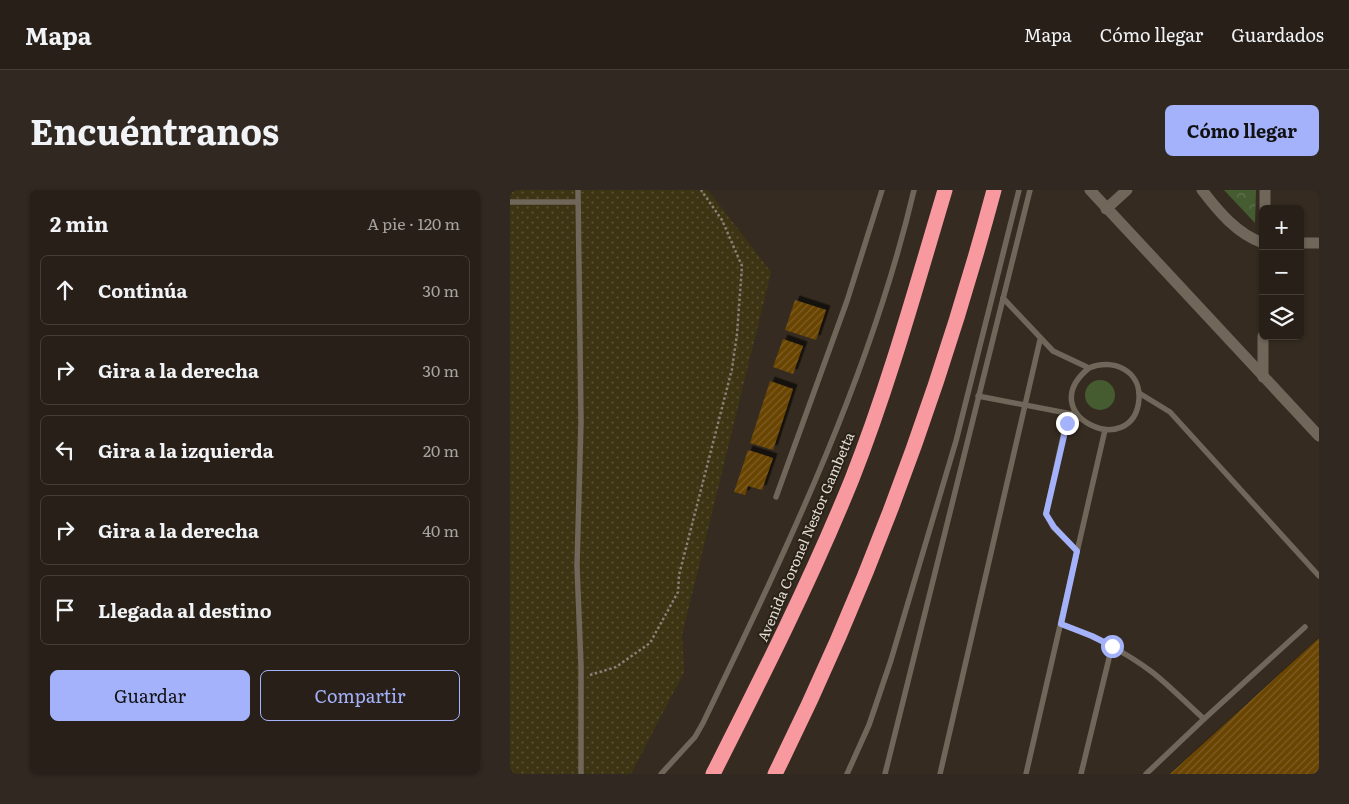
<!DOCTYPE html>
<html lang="es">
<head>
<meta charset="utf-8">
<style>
  body { margin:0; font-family:Literata,serif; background:#302821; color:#f1f3f6 }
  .controls { position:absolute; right:15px; top:15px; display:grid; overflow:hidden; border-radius:8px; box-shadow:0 1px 4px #0004 }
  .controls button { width:45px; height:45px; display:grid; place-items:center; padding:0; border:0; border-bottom:1px solid #443e37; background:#282018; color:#f1f3f6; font:25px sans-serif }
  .stop { position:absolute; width:15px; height:15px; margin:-11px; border:4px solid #a4b2fc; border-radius:50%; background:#fff }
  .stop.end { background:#a4b2fc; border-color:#fff; box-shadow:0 1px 5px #0008 }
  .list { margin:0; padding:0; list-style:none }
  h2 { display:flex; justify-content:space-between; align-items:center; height:65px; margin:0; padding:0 20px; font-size:21px }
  h2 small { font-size:16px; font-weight:400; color:#a5a3a2 }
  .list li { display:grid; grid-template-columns:32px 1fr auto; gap:15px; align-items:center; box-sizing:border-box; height:70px; margin:0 10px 10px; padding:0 10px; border:1px solid #443e37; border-radius:8px }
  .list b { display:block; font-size:19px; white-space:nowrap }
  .list em { font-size:16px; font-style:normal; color:#a5a3a2 }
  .actions { display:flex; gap:10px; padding:15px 20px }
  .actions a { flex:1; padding:11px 0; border:1px solid #a4b2fc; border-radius:8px; text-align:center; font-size:18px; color:#a4b2fc }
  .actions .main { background:#a4b2fc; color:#111 }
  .icon { flex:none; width:28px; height:28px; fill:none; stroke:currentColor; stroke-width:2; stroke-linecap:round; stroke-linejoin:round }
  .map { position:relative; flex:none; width:809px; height:584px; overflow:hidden; border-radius:8px }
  header { display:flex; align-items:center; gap:30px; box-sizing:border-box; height:70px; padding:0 25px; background:#282018; border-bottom:1px solid #443e37 }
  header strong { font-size:24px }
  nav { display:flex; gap:28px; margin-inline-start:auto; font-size:18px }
  .intro { display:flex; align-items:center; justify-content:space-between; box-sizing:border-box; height:120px; padding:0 30px }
  h1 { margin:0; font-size:35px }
  .button { padding:12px 22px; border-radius:8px; background:#a4b2fc; color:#111; font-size:18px; font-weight:700 }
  main { display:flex; gap:30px; padding:0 30px }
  aside { flex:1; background:#282018; border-radius:8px; box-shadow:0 1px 4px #0004 }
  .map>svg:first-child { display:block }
  .grass { fill:#455c31 }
  .sand { fill:url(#sand-dots) }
  .park { fill:url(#park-crowns) }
  .building { fill:url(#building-hatch); filter:url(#shadow) }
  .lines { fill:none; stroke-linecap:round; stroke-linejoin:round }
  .path { stroke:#888077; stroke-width:2.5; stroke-dasharray:2.5 2.5; stroke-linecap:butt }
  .lane { stroke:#706659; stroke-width:5.5 }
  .street { stroke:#706659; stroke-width:11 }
  .highway { stroke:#f8999f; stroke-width:15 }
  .route { stroke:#a4b2fc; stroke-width:6 }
  .labels { text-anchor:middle; stroke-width:4; stroke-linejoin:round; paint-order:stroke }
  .street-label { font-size:14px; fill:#e3ddd6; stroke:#2a2216 }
</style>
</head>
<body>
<header>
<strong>Mapa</strong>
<nav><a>Mapa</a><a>Cómo llegar</a><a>Guardados</a></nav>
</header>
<div class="intro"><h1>Encuéntranos</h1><a class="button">Cómo llegar</a></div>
<main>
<aside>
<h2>2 min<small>A pie · 120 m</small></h2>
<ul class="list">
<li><svg class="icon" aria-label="ahead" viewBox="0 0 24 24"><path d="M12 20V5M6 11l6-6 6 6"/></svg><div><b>Continúa</b></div><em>30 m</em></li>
<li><svg class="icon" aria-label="right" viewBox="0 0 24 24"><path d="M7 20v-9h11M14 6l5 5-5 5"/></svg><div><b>Gira a la derecha</b></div><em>30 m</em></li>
<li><svg class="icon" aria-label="left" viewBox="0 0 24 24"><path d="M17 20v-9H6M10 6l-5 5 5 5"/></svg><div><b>Gira a la izquierda</b></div><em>20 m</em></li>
<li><svg class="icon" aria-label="right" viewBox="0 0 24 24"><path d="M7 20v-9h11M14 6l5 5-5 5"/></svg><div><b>Gira a la derecha</b></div><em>40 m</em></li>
<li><svg class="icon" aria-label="arrive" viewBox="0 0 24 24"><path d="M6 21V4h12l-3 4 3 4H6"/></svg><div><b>Llegada al destino</b></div></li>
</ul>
<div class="actions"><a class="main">Guardar</a><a>Compartir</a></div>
</aside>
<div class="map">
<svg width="809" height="584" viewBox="0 0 809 584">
  <defs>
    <pattern id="sand-dots" width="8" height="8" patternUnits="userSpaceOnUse" patternTransform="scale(1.25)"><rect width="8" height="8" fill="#3d3414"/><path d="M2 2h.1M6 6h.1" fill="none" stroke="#595135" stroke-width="1.8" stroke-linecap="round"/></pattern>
    <pattern id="park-crowns" width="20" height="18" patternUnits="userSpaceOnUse" patternTransform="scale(1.25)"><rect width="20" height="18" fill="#455c31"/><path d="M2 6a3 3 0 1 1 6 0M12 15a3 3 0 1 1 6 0" fill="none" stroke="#60734e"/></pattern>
    <pattern id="building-hatch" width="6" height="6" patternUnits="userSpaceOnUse" patternTransform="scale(1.25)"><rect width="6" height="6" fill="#694402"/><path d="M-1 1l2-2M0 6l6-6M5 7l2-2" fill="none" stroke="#7e5f26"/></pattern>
    <filter id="shadow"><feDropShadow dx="4.5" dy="-4.5" stdDeviation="0" flood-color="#0009"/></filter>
  </defs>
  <rect width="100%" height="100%" fill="#352b20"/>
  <circle class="grass" cx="590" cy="205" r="15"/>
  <path class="sand" d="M0 0H198L261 82 172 445 174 482 121 584H0Z"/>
  <path class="park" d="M714 0H746L745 33Z"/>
  <g class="building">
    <path d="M285 110 316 120 306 150 275 140Z"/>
    <path d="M273 149 293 156 283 184 263 177Z"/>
    <path d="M260 191 283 199 263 260 240 253Z"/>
    <path d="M238 260 263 268 252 300 238 296 235 305 224 302Z"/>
    <path d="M809 448V584H660Z"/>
  </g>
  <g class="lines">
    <path class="path" d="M80 485 106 477 140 453 168 402 169 385 222 179 227 144 232 76 212 30 191 0"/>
    <g class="lane">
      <path d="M68 0 71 232 67 376 71 476V584"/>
      <path d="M0 12H68"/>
      <path d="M493 108 543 161 579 178C602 168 631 180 629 209 624 272 521 225 579 178"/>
      <path d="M629 203 660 222 809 386"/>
      <path d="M468 206 567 225"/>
      <path d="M266 307 337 111 372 0"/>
      <path d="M567 361 543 337 536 324 555 237 557 233 570 228"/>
      <path d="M551 434C584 446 614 461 642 482 660 496 677 514 694 529L795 437"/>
      <path d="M151 584 185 547 193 533C276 360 360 187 404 0"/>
      <path d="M337 584 359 535 381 470 446 251 509 0"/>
      <path d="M375 584 520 0"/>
      <path d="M430 584 530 150"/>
      <path d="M516 584 595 240"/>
      <path d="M571 584 602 456"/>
      <path d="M636 584 694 529"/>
    </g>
    <g class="street">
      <path d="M580 0 809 246"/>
      <path d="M692 0C708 21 727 44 753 53"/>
      <path d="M596 19 617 0"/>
      <path d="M755 19V0"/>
      <path d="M790 53H809"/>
      <path d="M753 187V146"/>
    </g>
    <g class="highway">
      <path d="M203 584C252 487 301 390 342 289 379 195 406 97 435 0"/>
      <path d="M265 584C358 397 430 201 484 0"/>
    </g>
  </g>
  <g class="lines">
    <path class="route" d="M557 233 536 324 544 337 567 361 551 434 582 446 602 456"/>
  </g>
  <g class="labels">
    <g class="street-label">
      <text transform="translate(296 347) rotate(-67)" y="5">Avenida Coronel Nestor Gambetta</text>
    </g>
  </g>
</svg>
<div class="controls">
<button>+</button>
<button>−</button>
<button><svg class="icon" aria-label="layers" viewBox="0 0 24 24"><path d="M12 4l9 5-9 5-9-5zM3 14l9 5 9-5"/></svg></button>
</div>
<div class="stop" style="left:602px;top:456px"></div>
<div class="stop end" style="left:557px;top:233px"></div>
</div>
</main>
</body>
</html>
